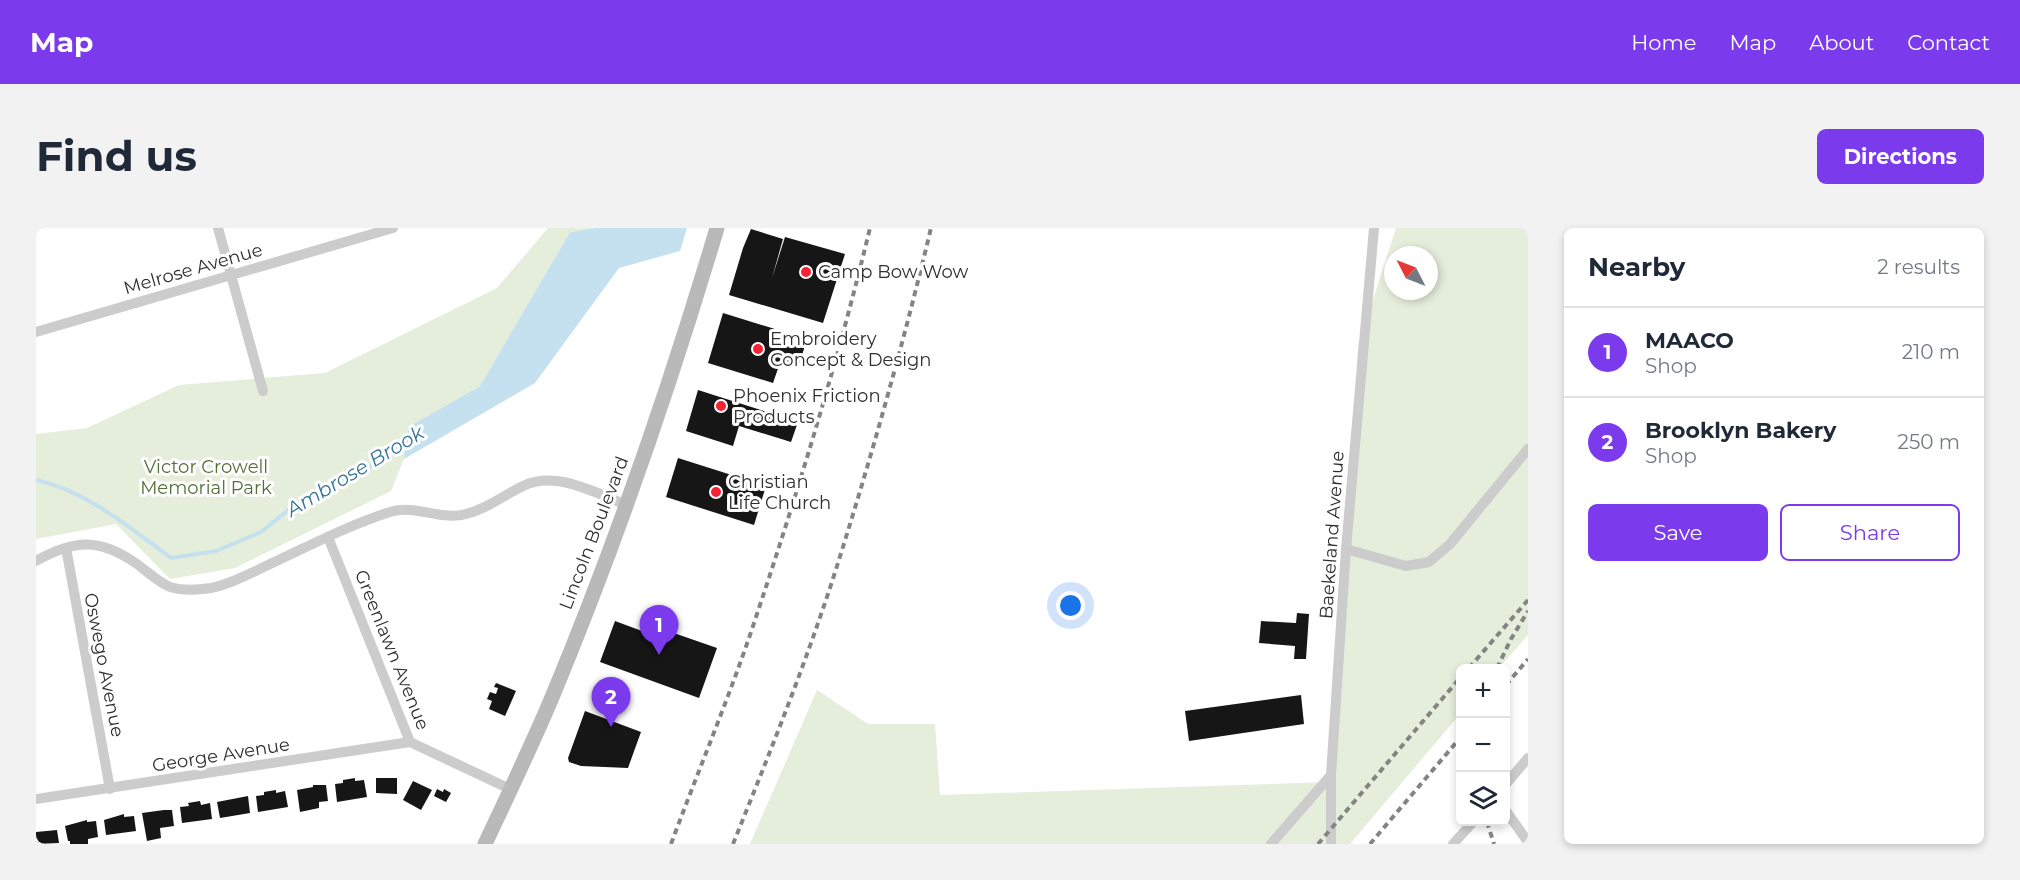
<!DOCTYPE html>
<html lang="en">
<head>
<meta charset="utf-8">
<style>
  body { margin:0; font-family:Montserrat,sans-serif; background:#f2f2f3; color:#1f2937 }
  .controls { position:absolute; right:18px; bottom:18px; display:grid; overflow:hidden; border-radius:9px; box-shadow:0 3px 9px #0003 }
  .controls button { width:54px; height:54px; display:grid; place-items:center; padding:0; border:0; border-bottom:2px solid #e0e1e3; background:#fff; color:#1f2937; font:30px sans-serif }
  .compass { position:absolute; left:1348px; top:18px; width:54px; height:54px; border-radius:50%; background:#fff; box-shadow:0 3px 9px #0003; rotate:312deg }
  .you { position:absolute; left:1035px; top:378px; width:21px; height:21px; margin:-15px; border:4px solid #fff; border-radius:50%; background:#1a73e8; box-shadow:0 0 0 9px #1a73e833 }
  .badge { display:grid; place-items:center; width:39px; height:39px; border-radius:50%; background:#7c3aed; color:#fff; font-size:20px; font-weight:700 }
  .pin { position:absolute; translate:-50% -50px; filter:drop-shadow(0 2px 3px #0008) }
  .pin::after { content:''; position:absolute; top:32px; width:21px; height:18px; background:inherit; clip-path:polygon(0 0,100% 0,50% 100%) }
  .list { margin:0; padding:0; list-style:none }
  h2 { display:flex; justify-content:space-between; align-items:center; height:78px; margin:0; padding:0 24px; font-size:26px }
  h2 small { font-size:20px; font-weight:400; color:#747a83 }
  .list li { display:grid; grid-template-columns:39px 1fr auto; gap:18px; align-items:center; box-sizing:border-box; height:90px; padding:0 24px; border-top:2px solid #e0e1e3 }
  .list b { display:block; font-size:22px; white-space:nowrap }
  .list p { margin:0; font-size:20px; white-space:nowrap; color:#747a83 }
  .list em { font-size:20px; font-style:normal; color:#747a83 }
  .actions { display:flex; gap:12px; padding:18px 24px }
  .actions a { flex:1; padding:14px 0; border:2px solid #7c3aed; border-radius:9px; text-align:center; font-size:21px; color:#7c3aed }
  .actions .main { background:#7c3aed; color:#fff }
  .icon { flex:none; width:33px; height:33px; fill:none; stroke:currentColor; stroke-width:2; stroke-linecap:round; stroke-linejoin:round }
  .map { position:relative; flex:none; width:1492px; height:616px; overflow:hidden; border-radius:9px }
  header { display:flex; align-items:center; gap:36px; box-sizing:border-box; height:84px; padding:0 30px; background:#7c3aed; color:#fff }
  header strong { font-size:28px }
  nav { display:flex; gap:33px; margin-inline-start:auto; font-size:21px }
  .intro { display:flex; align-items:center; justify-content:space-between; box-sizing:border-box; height:144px; padding:0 36px }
  h1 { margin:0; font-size:42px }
  .button { padding:15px 27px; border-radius:9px; background:#7c3aed; color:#fff; font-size:21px; font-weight:700 }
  main { display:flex; gap:36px; padding:0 36px }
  aside { flex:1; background:#fff; border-radius:9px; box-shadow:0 3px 9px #0003 }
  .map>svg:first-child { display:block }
  .green { fill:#e5eddb; fill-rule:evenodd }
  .water { fill:#c5e0ef }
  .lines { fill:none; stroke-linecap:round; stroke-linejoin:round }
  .stream { stroke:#c5e0ef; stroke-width:4 }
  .building { fill:#161616 }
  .minor { stroke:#ccc; stroke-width:10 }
  .secondary { stroke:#b9b9b9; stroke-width:15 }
  .rail { stroke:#848484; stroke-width:4; stroke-dasharray:6 4.5; stroke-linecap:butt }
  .poi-dot { fill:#f52135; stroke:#fff; stroke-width:2 }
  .labels { text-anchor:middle; stroke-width:6; stroke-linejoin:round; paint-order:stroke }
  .street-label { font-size:18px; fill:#2f2f2f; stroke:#fff }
  .poi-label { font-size:18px; fill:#2f2f2f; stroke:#fff; text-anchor:start }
  .park-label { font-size:18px; fill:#526f38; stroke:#fff }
  .water-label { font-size:20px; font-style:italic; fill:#357498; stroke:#fff }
</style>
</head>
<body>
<header>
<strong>Map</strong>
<nav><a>Home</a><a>Map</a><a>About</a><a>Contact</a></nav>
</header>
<div class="intro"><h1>Find us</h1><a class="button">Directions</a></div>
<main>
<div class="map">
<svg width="1492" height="616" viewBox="0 0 1492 616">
  <rect width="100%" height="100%" fill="#fff"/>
  <g class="green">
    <path d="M512 0H559L534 4 444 158 372 199 368 231 355 263 199 340 134 351 80 296 0 311V206L51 200 143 157 289 145 461 60Z"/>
    <path d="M1360 0H1492V407L1463 440H1424V486L1314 616H714L781 462 832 496H899L904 567 1297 554 1312 360 1322 118ZM1357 27H1393V63H1357Z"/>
  </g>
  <path class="water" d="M559 0H651L644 23 583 40 499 155 368 231 372 199 444 158 534 4Z"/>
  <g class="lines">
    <path class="stream" d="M0 252C51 263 94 300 135 330L180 323 225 304 265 272 331 241 373 212"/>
  </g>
  <g class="building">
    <path d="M715 1 747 11 736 50 749 9 809 26 787 95 693 67 707 20Z"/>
    <path d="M687 85 771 111 763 137 745 132 737 155 672 135Z"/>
    <path d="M662 162 762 194 755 214 703 198 697 218 650 203Z"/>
    <path d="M642 230 730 258 718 297 630 269Z"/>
    <path d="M1261 385 1273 386 1270 431H1258L1259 418 1223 415 1225 393 1260 395Z"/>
    <path d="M579 393 606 403 609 395 681 420 663 470 564 434Z"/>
    <path d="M460 455 480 463 469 488 453 481 456 473 451 471 454 464 460 466 462 460 458 459Z"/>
    <path d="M1265 467 1268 496 1153 513 1149 483Z"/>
    <path d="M549 483 605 504 592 540 545 538 533 534 532 530Z"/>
    <path d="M319 550V553L328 552 331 569 301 574 299 556 307 555V552Z"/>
    <path d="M340 550H361V566L340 565Z"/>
    <path d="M377 553 396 562 385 582 367 572Z"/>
    <path d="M277 557H290L292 573 283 574V580L264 584 261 562 277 559Z"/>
    <path d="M401 561 407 564 408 561 415 565 410 574 398 568Z"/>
    <path d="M240 562V565L249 563 252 579 222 584 220 568 228 567V564Z"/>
    <path d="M212 568 214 585 184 590 181 574Z"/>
    <path d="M164 573 165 577 174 575 176 591 146 595 144 579 153 578 152 575Z"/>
    <path d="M128 582H136L138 598 124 600 125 610 111 613 106 585Z"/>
    <path d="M88 586V589L98 588 100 603 70 607 68 592Z"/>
    <path d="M51 592V594L60 593 62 609 52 611V616H34V613H32L29 598Z"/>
    <path d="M21 602 23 615 0 616V604Z"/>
  </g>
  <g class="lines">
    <g class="minor">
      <path d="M182 0 227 163"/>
      <path d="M0 104 357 0"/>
      <path d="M292 309 374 514 474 561"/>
      <path d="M30 320 74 561"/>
      <path d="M1310 321 1370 338 1393 334 1414 316 1492 221"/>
      <path d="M0 333C39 311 64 310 101 336 112 344 122 354 134 359 147 363 162 362 175 360 195 356 215 345 234 336 273 318 313 297 354 284 380 276 405 293 430 286 451 281 468 267 487 258 521 242 559 265 591 277"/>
      <path d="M1470 556 1492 530"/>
      <path d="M0 571 374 514"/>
      <path d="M1470 583 1492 614"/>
      <path d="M1235 616 1295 547"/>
      <path d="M1295 616V547L1310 321 1338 0"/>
      <path d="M1417 616 1437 594"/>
    </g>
    <path class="secondary" d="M449 616C472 567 496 517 517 467 580 315 634 158 681 0"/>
    <g class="rail">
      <path d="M1433 440 1492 372"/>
      <path d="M1461 440 1475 411 1492 383"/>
      <path d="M1470 457 1492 431"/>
      <path d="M1451 594 1458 616"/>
      <path d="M635 616C661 546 690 477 714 407 759 273 801 137 834 0"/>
      <path d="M697 616C734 524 771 433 801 338 836 227 868 113 895 0"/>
      <path d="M1282 616 1424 450"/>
      <path d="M1334 616 1424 510"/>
    </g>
  </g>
  <g class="poi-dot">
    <circle cx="770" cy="44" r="6"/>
    <circle cx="722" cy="121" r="6"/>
    <circle cx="685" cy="178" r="6"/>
    <circle cx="680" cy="264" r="6"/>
  </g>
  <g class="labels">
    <g class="street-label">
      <text transform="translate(157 41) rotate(-16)" y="6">Melrose Avenue</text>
      <text transform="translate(558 305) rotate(-69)" y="6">Lincoln Boulevard</text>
      <text transform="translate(1296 307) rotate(-86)" y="6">Baekeland Avenue</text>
      <text transform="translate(356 422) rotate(68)" y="6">Greenlawn Avenue</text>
      <text transform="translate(68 437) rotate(79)" y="6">Oswego Avenue</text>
      <text transform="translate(185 527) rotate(-9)" y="6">George Avenue</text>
    </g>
    <g class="poi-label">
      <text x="782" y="50">Camp Bow Wow</text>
      <text x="734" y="117">Embroidery<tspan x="734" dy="21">Concept &amp; Design</tspan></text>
      <text x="697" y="174">Phoenix Friction<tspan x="697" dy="21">Products</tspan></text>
      <text x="692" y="260">Christian<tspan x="692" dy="21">Life Church</tspan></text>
    </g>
    <g class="park-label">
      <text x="170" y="245">Victor Crowell<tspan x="170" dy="21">Memorial Park</tspan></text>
    </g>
    <g class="water-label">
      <text transform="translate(319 243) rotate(-31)" y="7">Ambrose Brook</text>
    </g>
  </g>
</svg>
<div class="controls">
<button>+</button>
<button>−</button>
<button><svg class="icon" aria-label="layers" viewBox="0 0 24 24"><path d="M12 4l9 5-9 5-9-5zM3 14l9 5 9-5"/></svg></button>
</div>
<svg class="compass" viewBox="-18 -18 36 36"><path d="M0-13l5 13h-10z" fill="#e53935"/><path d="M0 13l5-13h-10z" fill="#747a83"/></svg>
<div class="you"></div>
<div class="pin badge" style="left:623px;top:427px">1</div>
<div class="pin badge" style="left:575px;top:499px">2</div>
</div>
<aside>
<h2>Nearby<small>2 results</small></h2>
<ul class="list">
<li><span class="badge">1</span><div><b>MAACO</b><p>Shop</p></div><em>210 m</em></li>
<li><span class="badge">2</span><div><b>Brooklyn Bakery</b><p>Shop</p></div><em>250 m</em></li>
</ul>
<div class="actions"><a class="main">Save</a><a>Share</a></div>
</aside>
</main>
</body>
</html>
